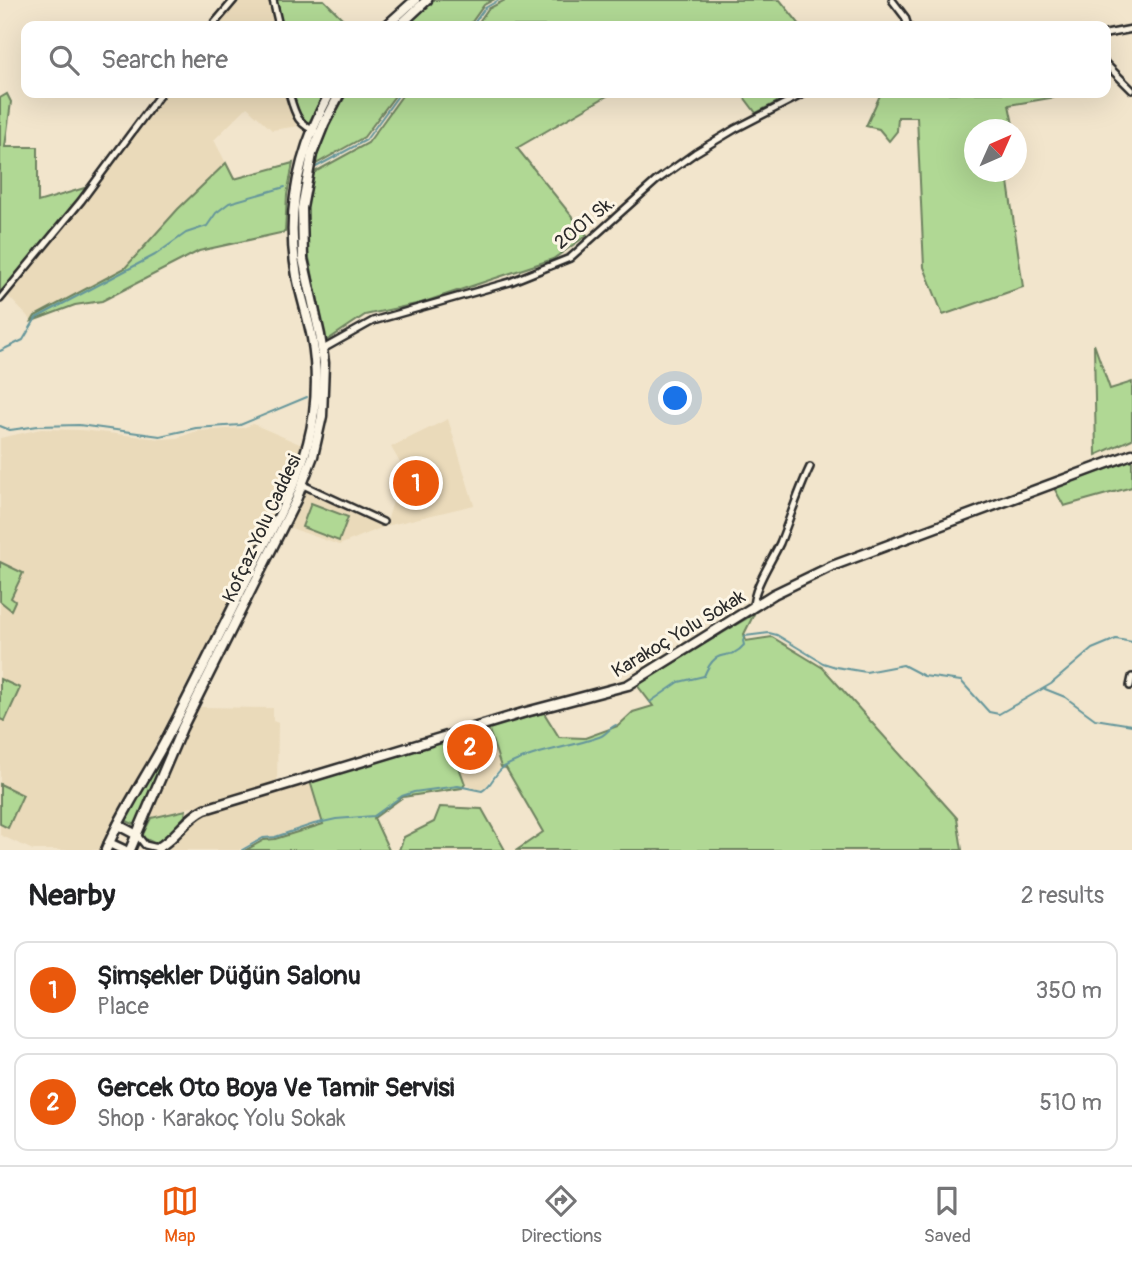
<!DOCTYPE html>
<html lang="en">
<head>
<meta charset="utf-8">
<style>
  body { margin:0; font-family:Pangolin,sans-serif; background:#f6f6f6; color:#202124 }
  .compass { position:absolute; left:964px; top:119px; width:63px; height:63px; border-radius:50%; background:#fff; box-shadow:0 7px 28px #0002; rotate:45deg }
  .you { position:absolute; left:676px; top:399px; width:24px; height:24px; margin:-18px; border:5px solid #fff; border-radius:50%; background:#1a73e8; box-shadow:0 0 0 10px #1a73e833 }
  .badge { display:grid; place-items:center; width:46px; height:46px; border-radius:50%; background:#ea580c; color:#fff; font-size:23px; font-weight:700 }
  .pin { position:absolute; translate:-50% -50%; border:4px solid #fff; box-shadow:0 2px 7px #0006 }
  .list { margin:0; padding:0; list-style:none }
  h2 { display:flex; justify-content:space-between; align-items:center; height:91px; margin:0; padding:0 28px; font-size:30px }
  h2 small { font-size:23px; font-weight:400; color:#757577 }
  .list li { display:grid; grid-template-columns:46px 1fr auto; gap:21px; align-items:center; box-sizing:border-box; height:98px; margin:0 14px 14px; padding:0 14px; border:2px solid #e0e0e0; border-radius:14px }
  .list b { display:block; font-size:26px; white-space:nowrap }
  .list p { margin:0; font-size:23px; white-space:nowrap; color:#757577 }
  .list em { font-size:23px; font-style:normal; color:#757577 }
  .icon { flex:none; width:38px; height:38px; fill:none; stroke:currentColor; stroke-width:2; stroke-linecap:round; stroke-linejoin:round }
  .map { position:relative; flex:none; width:1132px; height:850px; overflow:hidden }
  .search { position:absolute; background:#fff; box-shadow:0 7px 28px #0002; left:21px; right:21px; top:21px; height:77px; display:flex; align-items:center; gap:18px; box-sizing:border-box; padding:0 24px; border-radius:14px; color:#757577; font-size:26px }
  .sheet { height:315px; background:#fff }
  nav { display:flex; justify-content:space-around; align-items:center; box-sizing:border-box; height:98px; border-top:2px solid #e0e0e0; background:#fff; font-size:19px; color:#757577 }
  nav a { display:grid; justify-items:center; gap:4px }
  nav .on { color:#ea580c }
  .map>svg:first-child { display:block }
  .built { fill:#eadaba }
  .green { fill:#b0d894; stroke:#6e8260; stroke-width:2 }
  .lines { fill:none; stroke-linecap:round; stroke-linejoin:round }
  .stream { stroke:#65969b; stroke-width:2 }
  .street-casing { stroke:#2b2b2b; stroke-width:10 }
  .secondary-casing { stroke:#2b2b2b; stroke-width:13 }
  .street { stroke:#fcf5e5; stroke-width:5 }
  .secondary { stroke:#fcf5e5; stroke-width:8 }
  .labels { text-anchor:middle; stroke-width:6; stroke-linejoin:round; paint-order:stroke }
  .street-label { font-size:19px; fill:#2b2b2b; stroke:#fcf5e5 }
</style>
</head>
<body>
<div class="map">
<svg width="1132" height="850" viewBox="0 0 1132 850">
  <rect width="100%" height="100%" fill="#f2e5cc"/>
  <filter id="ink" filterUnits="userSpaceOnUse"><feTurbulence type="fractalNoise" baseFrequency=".0143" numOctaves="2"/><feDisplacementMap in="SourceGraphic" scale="14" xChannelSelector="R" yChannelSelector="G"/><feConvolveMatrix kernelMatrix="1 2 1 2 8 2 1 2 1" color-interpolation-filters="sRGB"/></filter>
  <g filter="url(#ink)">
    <g class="built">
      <path d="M239 0H271L276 26H216Z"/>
      <path d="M163 93H284L290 113 299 126 272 130 247 107 214 140 226 163 178 209 125 268 35 316 32 321 7 295 72 216Z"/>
      <path d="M448 419 474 505 386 526 339 545 288 527 306 490 386 525 403 468 391 447Z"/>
      <path d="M253 424 302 445 290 481 166 725 99 850H33L0 835V438L41 429 81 430 161 439 177 438 197 431 243 428Z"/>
      <path d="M199 707 273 708V721L278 723 277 784 151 818 178 748Z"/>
      <path d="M488 727 501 767 492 776 486 787 477 790 465 784 449 739Z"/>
      <path d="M310 781 321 821 275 836 263 837 239 850H167L201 816Z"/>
    </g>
    <g class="green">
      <path d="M275 0H324L350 26H281Z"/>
      <path d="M433 0H493L484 5 469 26H406Z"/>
      <path d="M505 0H780L801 26H476L488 9Z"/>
      <path d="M293 93H324L309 123C298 117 296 104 293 93Z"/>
      <path d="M347 93H397L364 137 314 165 326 130Z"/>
      <path d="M404 93H612L517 148 587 235 553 259 421 303 365 315 326 341 307 248 306 209 313 173 368 143Z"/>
      <path d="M741 93H795L756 113Z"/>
      <path d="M881 93H1079L1009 105 1014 129 974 130V172H1011L1008 182 1023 287 943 315 924 267 917 117H898L897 131 889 141 879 129 866 126Z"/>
      <path d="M7 94 11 102 5 147H38V202L88 187 0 296V98Z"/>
      <path d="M226 163 234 179 293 163 287 195 285 232 199 251 102 301 75 305 32 321 35 316 125 268 178 209Z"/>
      <path d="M1094 344 1110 389 1132 382V439L1096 455Z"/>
      <path d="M1132 458V487L1064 506 1054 488Z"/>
      <path d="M311 503 348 517 339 541 302 527Z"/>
      <path d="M0 562 23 573 11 598 15 601 11 610 0 601Z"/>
      <path d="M754 614 744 634 746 641 772 637 823 668 957 818 962 850H517L543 832 506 768 501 767 488 727 544 713 559 737 585 738 618 726 633 712 653 706 637 685Z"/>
      <path d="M0 679 20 688 5 721 0 719Z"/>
      <path d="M177 729 138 826 124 820Z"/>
      <path d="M449 739 465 784 462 788 403 797 374 818 389 850H246L264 840 275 839 323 824 310 781Z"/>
      <path d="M0 784 23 795 8 828 0 824Z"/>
      <path d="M440 807 482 809 505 850H399L404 837 434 822Z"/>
      <path d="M186 810C185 823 169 839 156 844L144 838 143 834 151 818Z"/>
    </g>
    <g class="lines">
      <g class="stream">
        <path d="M472 26 485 8 499 0"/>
        <path d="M316 167 366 140 400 93"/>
        <path d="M0 351 23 340 36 318 155 255 186 233 207 226 216 213 229 203 285 187"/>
        <path d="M0 426 10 430 38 426 79 425 160 436 196 428 240 425 307 397"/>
        <path d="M1045 689 1065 697 1095 719 1132 725"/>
        <path d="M650 702 679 682 704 676C718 643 728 664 744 645L743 641 745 636 769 633 777 635 823 663 836 667 866 672 903 665 924 676 961 681 989 712 999 714 1051 684 1092 649 1116 639 1132 642"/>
        <path d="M242 850 263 838 275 837 314 824 336 819 374 816 402 796 414 792 458 786 482 791C492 786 494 773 504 767 533 751 568 748 599 737 606 735 609 728 616 725"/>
      </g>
      <g class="street-casing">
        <g id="street">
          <path d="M273 0 279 26"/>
          <path d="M892 0 905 17 908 26"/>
          <path d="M212 26 234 0"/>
          <path d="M1106 34 1132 29"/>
          <path d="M1106 64 1132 90"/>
          <path d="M289 93C295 114 297 125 320 133"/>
          <path d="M0 299 81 201 161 93"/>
          <path d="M323 349 373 321 510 282 570 258 656 181 695 153 735 129 805 93"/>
          <path d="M303 485 383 522"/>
          <path d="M753 608C753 588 771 562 780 543 790 518 798 492 810 467"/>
          <path d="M1130 686 1132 677"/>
          <path d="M137 835 145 845 158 848"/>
        </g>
      </g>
      <g class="secondary-casing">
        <g id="secondary">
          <path d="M386 26 415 0"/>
          <path d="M399 26 427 0"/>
          <path d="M118 825 137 835"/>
          <path d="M109 843 124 850"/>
          <path d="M158 848C176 838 186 818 205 809L526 712 628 685 774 594 832 566 1132 454"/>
          <path d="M106 850C122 811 147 776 167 738 198 679 227 619 257 559 276 521 297 484 308 443 317 409 318 372 312 338 308 317 301 297 297 276 285 212 299 150 330 93"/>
          <path d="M130 850 182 728 296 500 313 456 322 416 324 363 320 335 303 259 302 208 312 154 324 124 340 93"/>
        </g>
      </g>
      <use href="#street" class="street"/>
      <use href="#secondary" class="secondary"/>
    </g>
  </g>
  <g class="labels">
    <g class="street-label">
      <text transform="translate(584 222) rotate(-39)" y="7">2001 Sk.</text>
      <text transform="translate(261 528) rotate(-65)" y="7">Kofçaz Yolu Caddesi</text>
      <text transform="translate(678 633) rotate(-31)" y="7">Karakoç Yolu Sokak</text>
    </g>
  </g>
</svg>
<svg class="compass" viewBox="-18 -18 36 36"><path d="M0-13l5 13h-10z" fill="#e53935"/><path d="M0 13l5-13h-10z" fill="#757577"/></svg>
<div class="you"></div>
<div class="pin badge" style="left:416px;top:483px">1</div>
<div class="pin badge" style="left:470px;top:747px">2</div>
<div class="search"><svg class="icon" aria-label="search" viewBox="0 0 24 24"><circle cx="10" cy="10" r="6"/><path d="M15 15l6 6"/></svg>Search here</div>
</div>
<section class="sheet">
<h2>Nearby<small>2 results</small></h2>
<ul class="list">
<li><span class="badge">1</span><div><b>Şimşekler Düğün Salonu</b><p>Place</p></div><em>350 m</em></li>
<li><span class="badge">2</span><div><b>Gercek Oto Boya Ve Tamir Servisi</b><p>Shop · Karakoç Yolu Sokak</p></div><em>510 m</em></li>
</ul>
</section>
<nav>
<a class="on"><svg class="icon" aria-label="map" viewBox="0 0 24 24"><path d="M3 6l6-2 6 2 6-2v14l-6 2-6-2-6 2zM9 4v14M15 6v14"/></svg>Map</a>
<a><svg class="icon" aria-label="directions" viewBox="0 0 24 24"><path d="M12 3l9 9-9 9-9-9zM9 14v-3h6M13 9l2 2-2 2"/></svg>Directions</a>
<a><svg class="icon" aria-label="saved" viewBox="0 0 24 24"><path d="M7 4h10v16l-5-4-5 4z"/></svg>Saved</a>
</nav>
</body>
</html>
